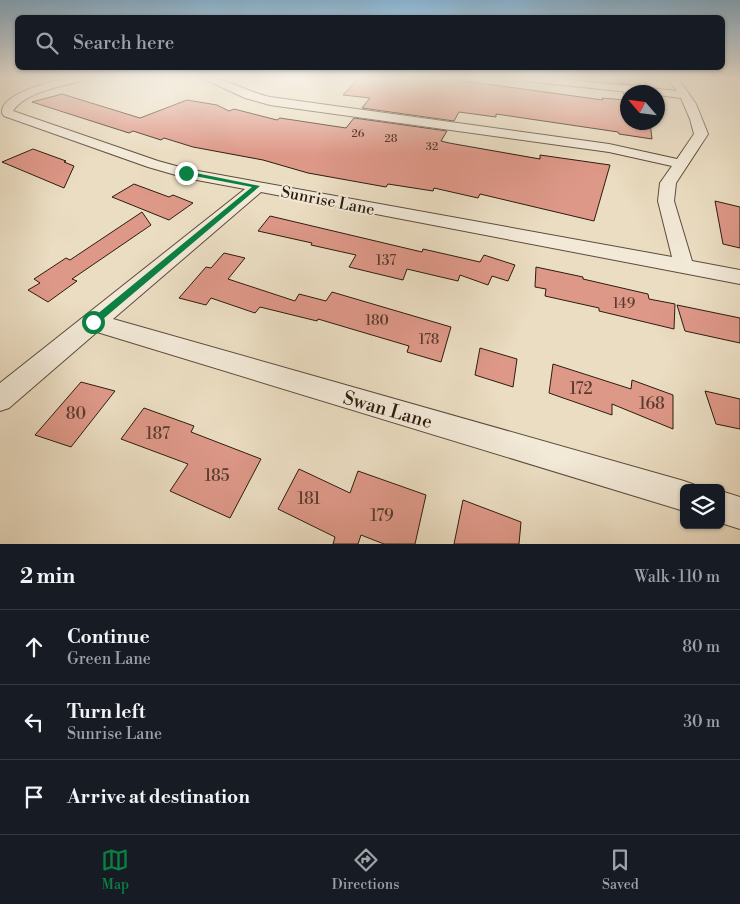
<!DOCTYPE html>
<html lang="en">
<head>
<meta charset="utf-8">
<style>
  body { margin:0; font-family:"Libre Bodoni",serif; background:#20242c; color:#f1f3f6 }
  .controls { position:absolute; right:15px; bottom:15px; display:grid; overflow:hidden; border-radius:8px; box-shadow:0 1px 4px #0004 }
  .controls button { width:45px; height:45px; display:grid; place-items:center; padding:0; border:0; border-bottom:1px solid #363941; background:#171b24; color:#f1f3f6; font:25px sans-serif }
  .compass { position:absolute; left:620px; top:85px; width:45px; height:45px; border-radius:50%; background:#171b24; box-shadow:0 1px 4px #0004; rotate:298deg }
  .stop { position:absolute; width:15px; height:15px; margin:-11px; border:4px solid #0b8043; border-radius:50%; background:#fff }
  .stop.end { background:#0b8043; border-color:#fff; box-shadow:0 1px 5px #0008 }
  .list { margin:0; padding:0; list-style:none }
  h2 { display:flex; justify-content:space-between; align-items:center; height:65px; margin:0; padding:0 20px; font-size:21px }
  h2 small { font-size:16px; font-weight:400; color:#9ea1a6 }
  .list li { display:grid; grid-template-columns:32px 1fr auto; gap:15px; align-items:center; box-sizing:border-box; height:75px; padding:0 20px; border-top:1px solid #363941 }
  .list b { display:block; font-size:19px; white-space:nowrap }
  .list p { margin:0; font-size:16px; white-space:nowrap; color:#9ea1a6 }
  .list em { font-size:16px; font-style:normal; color:#9ea1a6 }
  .icon { flex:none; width:28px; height:28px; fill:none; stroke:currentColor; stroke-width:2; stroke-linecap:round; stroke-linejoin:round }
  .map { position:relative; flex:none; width:740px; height:544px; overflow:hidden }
  .search { position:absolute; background:#171b24; box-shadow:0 1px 4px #0004; left:15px; right:15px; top:15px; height:55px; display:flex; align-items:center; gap:12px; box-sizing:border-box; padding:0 18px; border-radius:8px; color:#9ea1a6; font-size:19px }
  .sheet { height:290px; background:#171b24 }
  nav { display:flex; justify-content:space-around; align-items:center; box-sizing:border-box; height:70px; border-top:1px solid #363941; background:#171b24; font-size:14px; color:#9ea1a6 }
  nav a { display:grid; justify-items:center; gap:2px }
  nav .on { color:#0b8043 }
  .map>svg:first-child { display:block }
  .building { fill:#de9888; stroke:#2d1c0f }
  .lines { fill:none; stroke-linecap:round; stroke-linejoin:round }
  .minor-casing { stroke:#5c4c3c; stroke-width:2 }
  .minor { fill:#f2e9d7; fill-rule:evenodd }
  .route { fill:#0b8043 }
  .labels { text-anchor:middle; stroke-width:4; stroke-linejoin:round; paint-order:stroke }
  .far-number-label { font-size:11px; fill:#593b2d }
  .number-label { font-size:14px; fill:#593b2d }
  .street-label { font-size:16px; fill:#2d1c0f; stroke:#f2e9d7 }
  .near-number-label { font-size:16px; fill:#593b2d }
  .near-street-label { font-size:19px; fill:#2d1c0f; stroke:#f2e9d7 }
</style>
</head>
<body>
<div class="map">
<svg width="740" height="544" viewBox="0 0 740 544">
  <rect width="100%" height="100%" fill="#ebddc2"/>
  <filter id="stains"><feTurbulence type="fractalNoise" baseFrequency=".004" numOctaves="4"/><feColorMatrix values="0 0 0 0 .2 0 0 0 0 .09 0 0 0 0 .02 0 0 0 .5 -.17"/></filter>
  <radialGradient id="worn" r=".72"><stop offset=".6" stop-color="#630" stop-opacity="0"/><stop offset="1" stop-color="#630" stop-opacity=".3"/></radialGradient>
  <g class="building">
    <path d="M359 78H443L603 100 602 98 626 100 623 93 628 94V122H650L652 139 619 134 618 132 496 114V117L459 112 454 121 362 108 370 98 343 95Z"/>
    <path d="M616 78H642L647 86 618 83Z"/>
    <path d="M62 94 140 118 187 100 217 105 229 111 234 109 277 120 280 118 346 128 354 118 447 131 441 141 449 143 540 159V155L610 165 594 221 480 194 478 198 434 188 433 191 388 184 386 187 308 173 263 160 193 147 164 138 161 140 133 131 129 133 32 102Z"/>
    <path d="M33 149 66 161 64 162 74 166 64 188 2 162Z"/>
    <path d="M134 184 169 197 173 195 193 203 169 220 112 197Z"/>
    <path d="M715 201 740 207V248L723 244Z"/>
    <path d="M142 212 151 225 72 279 77 281 48 302 28 290 40 283 34 279 66 258 70 260Z"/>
    <path d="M270 216 422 252 423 249 480 262 484 255 515 265 508 281 492 276 488 285 460 275 458 281 407 269 403 280 349 267 356 255 311 245 312 243 258 231Z"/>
    <path d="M224 253 245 258 228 279 295 301 299 294 326 301 332 292 451 327 441 362 407 352 409 346 318 319 317 321 260 307 255 313 211 298 206 305 179 298 206 267 211 268Z"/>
    <path d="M536 267 583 277V279L648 294 649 299 675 304 674 329 599 311V308L545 296 546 289 535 287Z"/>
    <path d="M677 305 740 318V343L685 331Z"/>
    <path d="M480 348 517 359 513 387 475 375Z"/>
    <path d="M553 364 631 389 632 380 673 395V429L612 404V415L549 393Z"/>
    <path d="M81 382 115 391 71 447 35 435Z"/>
    <path d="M705 391 740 399V429L716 424Z"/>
    <path d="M144 408 194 426 191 432 261 459 230 518 170 491 188 464 121 439Z"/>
    <path d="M299 469 350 493 358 471 426 495 415 544H384L361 535 358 544H333L335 537 278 509Z"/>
    <path d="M463 500 521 522 519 544H454Z"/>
  </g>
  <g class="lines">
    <g class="minor-casing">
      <g id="minor">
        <path d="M69 78H87L86 80C65 85 25 92 13 111L158 161 187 169 672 257 658 201 660 183 672 166 609 152 270 105 245 98 202 78C225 77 247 92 270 97L609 144 677 159 694 134 690 119 681 98 658 95V92H630L524 81 519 78H553L677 91 667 78H678L696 104 708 134 676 183 674 201 692 261 740 270V284L261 192 113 319 684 481 695 485 696 488H684V511L97 332 9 408 0 411V383L245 189 186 178 148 167 4 116 2 113C0 93 54 81 69 78Z"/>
        <path d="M721 491 740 497V529L721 523Z"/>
      </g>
    </g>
    <use href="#minor" class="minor"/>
  </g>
  <linearGradient id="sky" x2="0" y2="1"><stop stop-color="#89b6d6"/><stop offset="0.51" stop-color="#f6f0e4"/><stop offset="1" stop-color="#f6f0e4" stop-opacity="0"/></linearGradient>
  <rect width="740" height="154" fill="url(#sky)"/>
  <path class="route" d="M186 171 260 186 96 325H90V320L252 187 184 174Z"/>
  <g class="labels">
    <g class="far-number-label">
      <text x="358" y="137">26</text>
      <text x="391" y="142">28</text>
      <text x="432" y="150">32</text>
    </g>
    <g class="number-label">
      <text x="386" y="265">137</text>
      <text x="624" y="308">149</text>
      <text x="377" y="325">180</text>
      <text x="429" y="344">178</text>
    </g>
    <g class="street-label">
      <text transform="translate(328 200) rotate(11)" y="6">Sunrise Lane</text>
    </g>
    <g class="near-number-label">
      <text x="581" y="394">172</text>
      <text x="652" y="409">168</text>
      <text x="76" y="419">80</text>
      <text x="158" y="439">187</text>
      <text x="217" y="481">185</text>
      <text x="309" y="504">181</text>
      <text x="382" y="521">179</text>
    </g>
    <g class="near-street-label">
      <text transform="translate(388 409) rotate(16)" y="7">Swan Lane</text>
    </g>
  </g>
  <rect width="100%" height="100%" filter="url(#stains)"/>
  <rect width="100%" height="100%" fill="url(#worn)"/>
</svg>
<div class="controls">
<button><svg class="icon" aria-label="layers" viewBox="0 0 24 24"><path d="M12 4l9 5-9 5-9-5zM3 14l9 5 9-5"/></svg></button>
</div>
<svg class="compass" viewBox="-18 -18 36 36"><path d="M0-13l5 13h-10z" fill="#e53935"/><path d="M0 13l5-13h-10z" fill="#9ea1a6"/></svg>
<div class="stop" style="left:93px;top:322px"></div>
<div class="stop end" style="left:186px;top:173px"></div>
<div class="search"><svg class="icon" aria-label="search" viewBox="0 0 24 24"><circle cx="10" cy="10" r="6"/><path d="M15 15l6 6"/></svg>Search here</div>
</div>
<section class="sheet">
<h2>2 min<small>Walk · 110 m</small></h2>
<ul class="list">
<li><svg class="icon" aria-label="ahead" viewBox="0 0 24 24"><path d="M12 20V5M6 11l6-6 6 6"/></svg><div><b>Continue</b><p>Green Lane</p></div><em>80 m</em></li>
<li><svg class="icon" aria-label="left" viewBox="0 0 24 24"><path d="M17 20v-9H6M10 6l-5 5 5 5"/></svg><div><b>Turn left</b><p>Sunrise Lane</p></div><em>30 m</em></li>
<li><svg class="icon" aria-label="arrive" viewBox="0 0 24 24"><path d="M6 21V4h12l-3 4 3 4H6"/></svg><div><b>Arrive at destination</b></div></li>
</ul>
</section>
<nav>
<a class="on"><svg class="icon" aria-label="map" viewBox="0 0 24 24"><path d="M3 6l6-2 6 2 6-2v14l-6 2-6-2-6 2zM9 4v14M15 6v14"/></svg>Map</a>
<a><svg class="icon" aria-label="directions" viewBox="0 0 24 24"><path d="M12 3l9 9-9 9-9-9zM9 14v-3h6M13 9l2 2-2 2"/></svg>Directions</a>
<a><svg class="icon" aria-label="saved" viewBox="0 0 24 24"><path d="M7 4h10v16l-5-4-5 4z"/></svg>Saved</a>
</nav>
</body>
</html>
